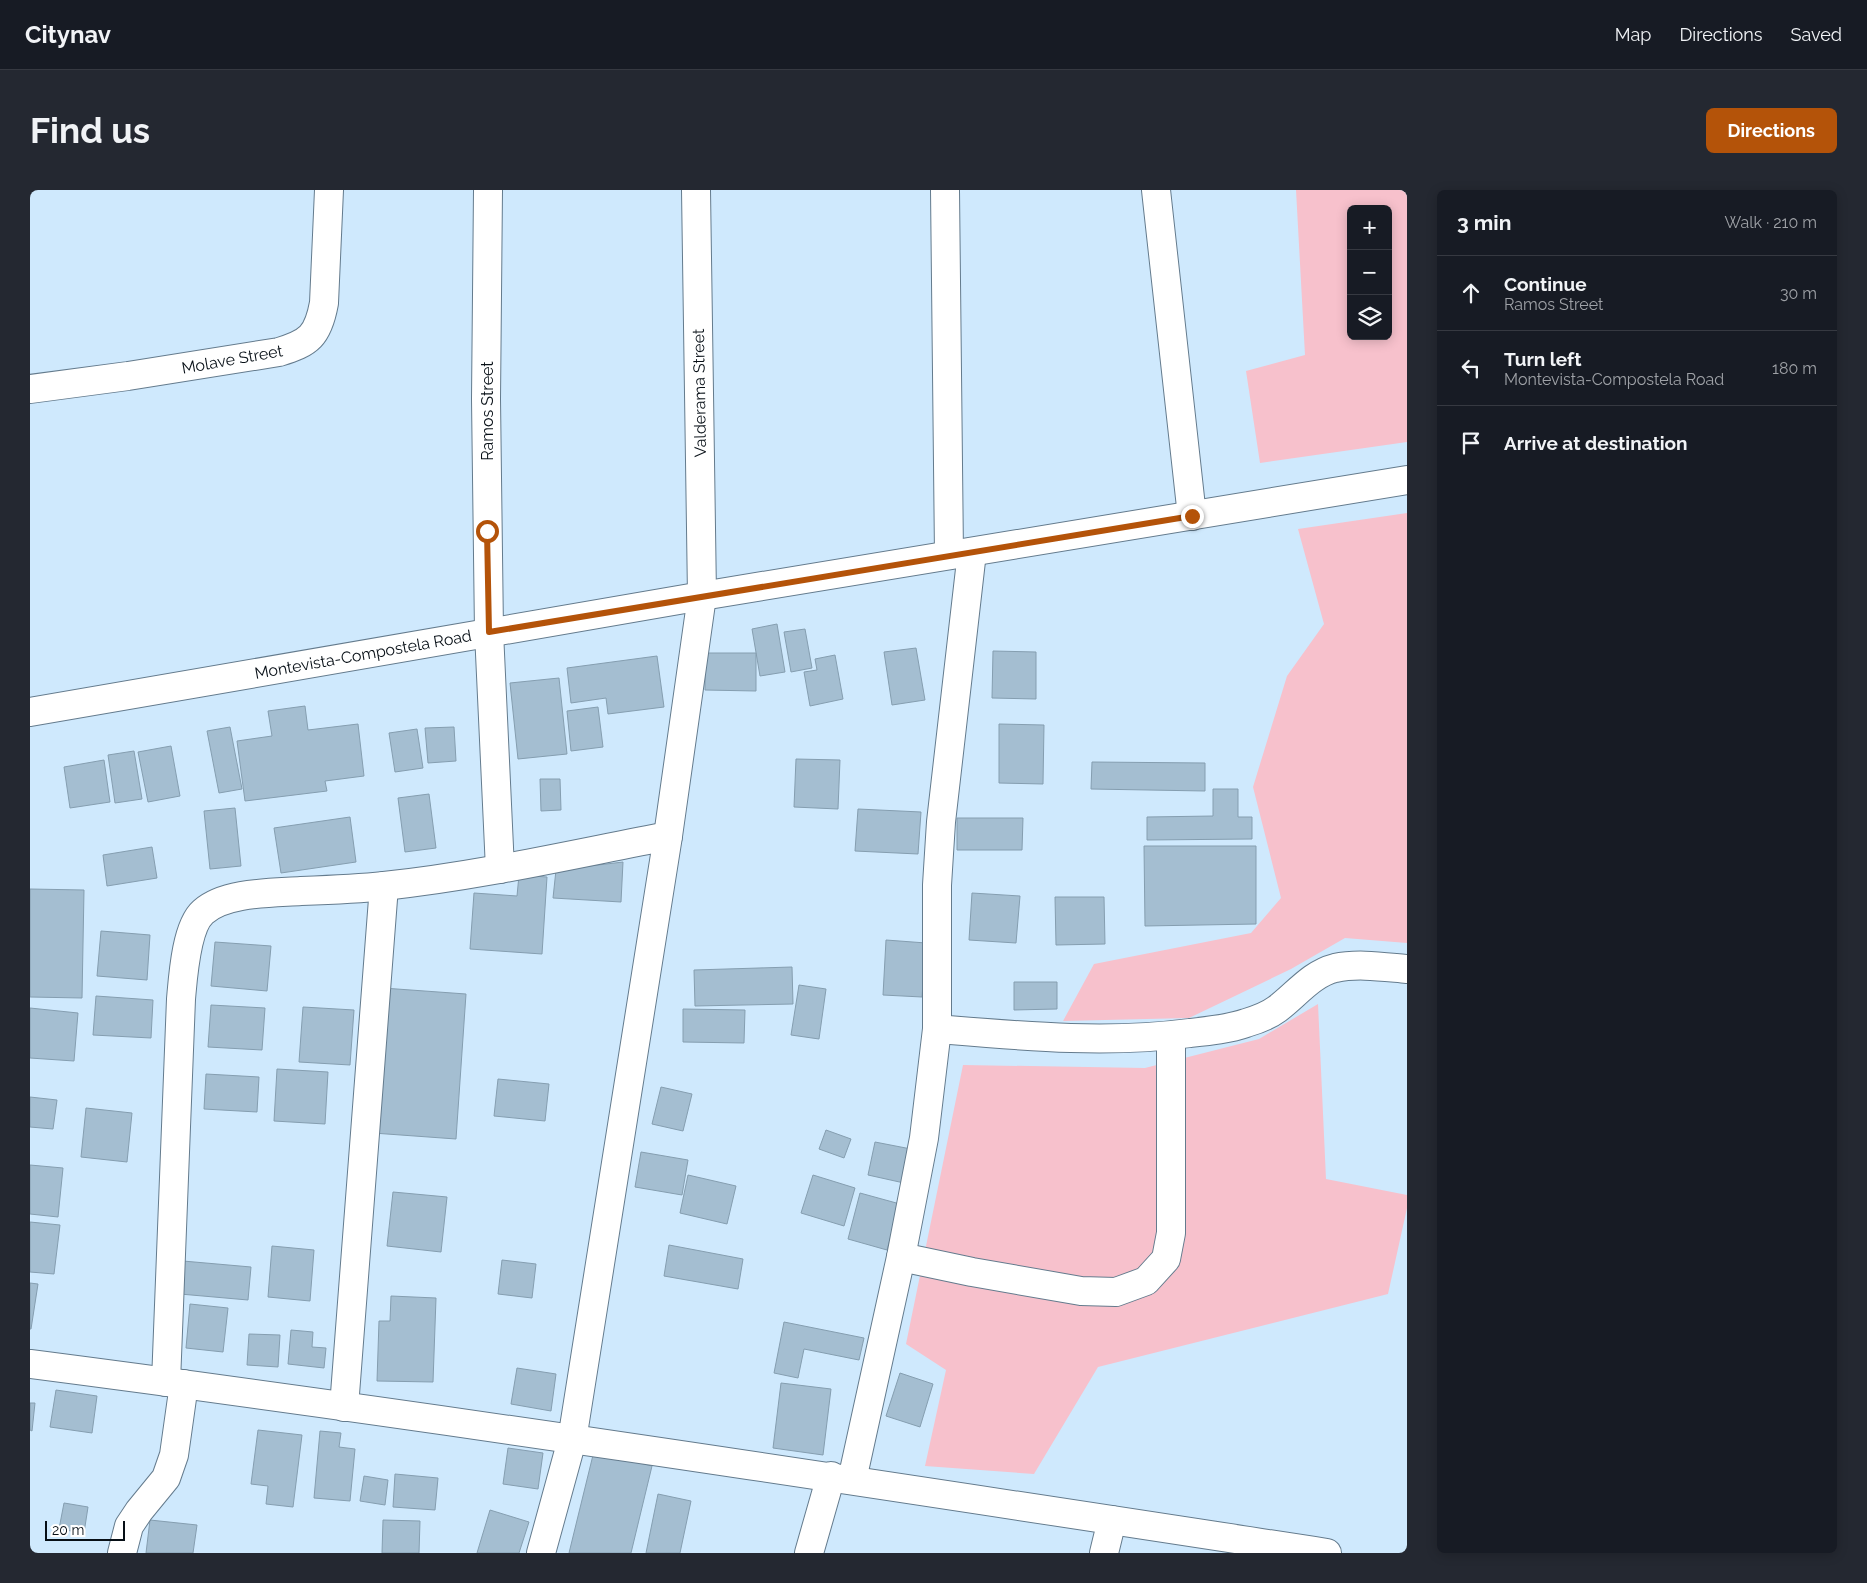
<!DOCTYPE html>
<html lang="en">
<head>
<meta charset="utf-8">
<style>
  body { margin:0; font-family:Raleway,sans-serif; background:#242831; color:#f1f3f6 }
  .controls { position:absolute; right:15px; top:15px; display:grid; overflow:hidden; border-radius:8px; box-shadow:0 2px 12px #0003 }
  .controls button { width:45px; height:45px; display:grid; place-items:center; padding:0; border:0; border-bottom:1px solid #363941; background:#171b24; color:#f1f3f6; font:25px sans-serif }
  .scale { position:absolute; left:15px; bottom:12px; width:80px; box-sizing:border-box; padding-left:5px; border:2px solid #070f16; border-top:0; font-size:14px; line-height:18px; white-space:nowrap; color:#070f16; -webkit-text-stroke:4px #fff; paint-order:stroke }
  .stop { position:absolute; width:15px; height:15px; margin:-11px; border:4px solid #b45309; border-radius:50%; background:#fff }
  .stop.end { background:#b45309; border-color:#fff; box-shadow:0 1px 5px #0008 }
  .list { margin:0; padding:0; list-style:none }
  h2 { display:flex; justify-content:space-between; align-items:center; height:65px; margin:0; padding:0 20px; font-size:21px }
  h2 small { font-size:16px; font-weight:400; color:#9ea1a6 }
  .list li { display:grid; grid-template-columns:32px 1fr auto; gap:15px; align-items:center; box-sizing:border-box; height:75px; padding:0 20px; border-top:1px solid #363941 }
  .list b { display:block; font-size:19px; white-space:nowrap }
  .list p { margin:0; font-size:16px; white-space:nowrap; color:#9ea1a6 }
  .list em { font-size:16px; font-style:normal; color:#9ea1a6 }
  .icon { flex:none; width:28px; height:28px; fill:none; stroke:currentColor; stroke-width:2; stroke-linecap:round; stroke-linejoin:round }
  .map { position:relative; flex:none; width:1377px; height:1363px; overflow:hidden; border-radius:8px }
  header { display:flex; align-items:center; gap:30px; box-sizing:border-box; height:70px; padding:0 25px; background:#171b24; border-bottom:1px solid #363941 }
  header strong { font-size:24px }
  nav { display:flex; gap:28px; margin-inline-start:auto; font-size:18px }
  .intro { display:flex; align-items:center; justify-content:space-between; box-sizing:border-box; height:120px; padding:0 30px }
  h1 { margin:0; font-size:35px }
  .button { padding:12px 22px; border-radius:8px; background:#b45309; color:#fff; font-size:18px; font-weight:700 }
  main { display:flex; gap:30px; padding:0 30px }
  aside { flex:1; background:#171b24; border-radius:8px; box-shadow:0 2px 12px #0003 }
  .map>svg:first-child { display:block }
  .green { fill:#f7c1cc; fill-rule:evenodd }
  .building { fill:#a4bed1; stroke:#859eb0 }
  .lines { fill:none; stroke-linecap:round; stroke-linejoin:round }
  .minor-casing { stroke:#647b8d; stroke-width:30 }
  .major-casing { stroke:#647b8d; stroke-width:30 }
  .minor { stroke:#fff; stroke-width:28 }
  .major { stroke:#fff; stroke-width:28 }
  .route { stroke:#b45309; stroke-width:6 }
  .labels { text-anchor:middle; stroke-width:4; stroke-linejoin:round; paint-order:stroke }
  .street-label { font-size:16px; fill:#070f16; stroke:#fff }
</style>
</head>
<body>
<header>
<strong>Citynav</strong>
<nav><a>Map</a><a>Directions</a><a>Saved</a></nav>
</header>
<div class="intro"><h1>Find us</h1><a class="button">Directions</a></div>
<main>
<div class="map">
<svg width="1377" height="1363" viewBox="0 0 1377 1363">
  <rect width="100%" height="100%" fill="#cfe9fd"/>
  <g class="green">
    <path d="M1266 0H1377V252L1230 273 1216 181 1275 165ZM1321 19H1358V146H1321Z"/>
    <path d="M1377 323V753L1315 748 1261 779 1159 828 1033 831 1064 774 1221 743 1251 708 1223 597 1257 486 1294 434 1268 339Z"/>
    <path d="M1288 814 1296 989 1377 1005V1018L1358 1104 1068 1177 1004 1284 895 1276 916 1180 876 1154 933 875 1115 878 1229 849Z"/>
  </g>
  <g class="building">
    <path d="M747 434 755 482 730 486 722 439Z"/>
    <path d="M775 439 782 478 761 482 754 442Z"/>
    <path d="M886 458 895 510 862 515 854 462Z"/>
    <path d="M963 461 1006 462V509L962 508Z"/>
    <path d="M675 463H726V501L675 500Z"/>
    <path d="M805 465 813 509 780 516 774 482 787 480 785 469Z"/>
    <path d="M627 466 634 517 578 524 576 508 541 513 537 478Z"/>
    <path d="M529 488 537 564 488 569 480 493Z"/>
    <path d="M275 516 278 540 328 534 334 586 295 591 297 601 215 611 207 551 242 546 238 521Z"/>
    <path d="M568 517 573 557 541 561 537 521Z"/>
    <path d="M969 534 1014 535 1013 594 969 593Z"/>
    <path d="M200 537 212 599 189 603 177 541Z"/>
    <path d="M424 537 426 571 398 573 395 538Z"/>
    <path d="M387 539 393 578 365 582 359 543Z"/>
    <path d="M141 556 150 606 118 612 108 562Z"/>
    <path d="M104 561 112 609 85 613 78 565Z"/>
    <path d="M766 569 810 570 808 619 764 617Z"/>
    <path d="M74 570 80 612 40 618 34 577Z"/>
    <path d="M1062 572 1175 573V601L1061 599Z"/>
    <path d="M510 589H530L531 620 511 621Z"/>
    <path d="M1183 599H1208V627H1222V649L1117 650V627L1183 626Z"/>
    <path d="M399 604 406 658 375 662 368 608Z"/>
    <path d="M205 618 211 676 180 679 174 621Z"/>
    <path d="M828 619 891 622 888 664 825 661Z"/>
    <path d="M320 627 326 672 251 683 244 638Z"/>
    <path d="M927 628H993L992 660H927Z"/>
    <path d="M1114 656H1226V734L1115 736Z"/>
    <path d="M122 657 127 688 77 696 73 665Z"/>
    <path d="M593 672 591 712 523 708 526 680Z"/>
    <path d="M489 685 517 687 512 764 440 759 444 703 487 706Z"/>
    <path d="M0 699 54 700 52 808 0 807Z"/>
    <path d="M942 703 990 706 986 753 939 750Z"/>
    <path d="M1025 707H1074L1075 754 1026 755Z"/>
    <path d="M71 741 120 745 117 790 67 786Z"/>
    <path d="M856 750 896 753 892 807 853 805Z"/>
    <path d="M185 752 241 756 237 801 181 796Z"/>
    <path d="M762 777 763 814 665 816 664 780Z"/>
    <path d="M984 792H1027V819L984 820Z"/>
    <path d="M769 795 796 799 789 849 761 845Z"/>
    <path d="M353 798 436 804 426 949 343 943Z"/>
    <path d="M66 806 123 810 121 848 63 845Z"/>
    <path d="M181 815 235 818 232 860 178 857Z"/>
    <path d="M273 817 324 820 320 875 269 872Z"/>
    <path d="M0 818 48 823 44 871 0 868Z"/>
    <path d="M653 819 715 820 714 853 653 852Z"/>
    <path d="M247 879 298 882 295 934 244 931Z"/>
    <path d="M176 884 229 887 227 922 174 919Z"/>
    <path d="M468 889 519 894 515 931 464 926Z"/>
    <path d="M631 897 662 904 653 941 622 934Z"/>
    <path d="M0 907 27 910 23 939 0 937Z"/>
    <path d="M56 918 102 923 97 972 51 967Z"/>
    <path d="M796 940 821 949 814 968 789 959Z"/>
    <path d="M845 952 881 959 874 993 838 985Z"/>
    <path d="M611 962 658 970 652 1005 605 997Z"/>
    <path d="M0 975 33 978 28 1027 0 1024Z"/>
    <path d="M658 985 706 996 697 1034 650 1023Z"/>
    <path d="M783 985 825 998 814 1036 771 1023Z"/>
    <path d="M363 1002 417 1007 411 1062 357 1056Z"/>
    <path d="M830 1003 870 1014 857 1060 818 1049Z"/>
    <path d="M0 1032 30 1035 24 1084 0 1082Z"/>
    <path d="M639 1055 713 1069 708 1099 634 1086Z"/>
    <path d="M242 1056 284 1060 280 1111 238 1107Z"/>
    <path d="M472 1070 506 1074 502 1108 468 1104Z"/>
    <path d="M153 1071 221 1077 218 1110 150 1104Z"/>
    <path d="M0 1093 8 1094 1 1139H0Z"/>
    <path d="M361 1106 406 1108 403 1192 347 1191 349 1131H360Z"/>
    <path d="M160 1114 198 1118 193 1162 156 1158Z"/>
    <path d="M754 1132 834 1148 829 1170 774 1159 768 1188 744 1183Z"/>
    <path d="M261 1140 283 1142 282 1157 296 1158 294 1178 258 1174Z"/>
    <path d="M219 1144 250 1145 248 1177 217 1175Z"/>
    <path d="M487 1178 526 1184 521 1221 481 1214Z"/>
    <path d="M870 1183 903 1194 890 1237 856 1226Z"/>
    <path d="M751 1193 801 1199 793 1265 743 1258Z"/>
    <path d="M26 1200 67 1206 62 1243 20 1237Z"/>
    <path d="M0 1213H5L2 1241 0 1240Z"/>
    <path d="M228 1240 272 1245 263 1317 236 1314 238 1296 221 1294Z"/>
    <path d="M290 1241 311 1243 309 1257 325 1259 320 1311 284 1308Z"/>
    <path d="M478 1258 513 1263 508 1299 473 1294Z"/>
    <path d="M564 1261 622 1276 601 1363H539Z"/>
    <path d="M365 1284 408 1288 405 1320 363 1317Z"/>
    <path d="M334 1286 358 1290 355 1315 330 1311Z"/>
    <path d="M628 1304 661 1311 650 1363H616Z"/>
    <path d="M34 1313 58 1317 54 1343 29 1339Z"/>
    <path d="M460 1320 499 1332 489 1363H447Z"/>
    <path d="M120 1330 167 1335 163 1363H116Z"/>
    <path d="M353 1330 390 1331 389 1363H352Z"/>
  </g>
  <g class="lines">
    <g class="minor-casing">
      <g id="minor">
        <path d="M458 0 456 209 459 442 470 679"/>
        <path d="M915 0 919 365"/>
        <path d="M1126 0 1162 326"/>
        <path d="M0 199 98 186 249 162C279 153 288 146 294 113L299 0"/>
        <path d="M907 839C992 846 1076 854 1160 843 1179 841 1199 839 1216 833 1226 830 1239 825 1247 819 1266 805 1281 784 1305 778 1328 773 1354 777 1377 779"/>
        <path d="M871 1067 942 1082 1051 1101 1086 1102 1116 1091 1136 1069 1141 1043V846"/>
        <path d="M0 1174C433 1230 865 1297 1297 1363"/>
        <path d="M136 1192 151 809C153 787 156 737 173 722 195 702 242 703 271 701 299 700 327 699 354 696 449 686 544 664 638 646"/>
        <path d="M314 1217 354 696"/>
        <path d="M822 1290 871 1067 894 948 907 839V695L911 632 942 362"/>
        <path d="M92 1363 99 1336 109 1321 136 1288 144 1265 154 1194"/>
        <path d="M511 1363 542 1250 638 646 672 406 666 0"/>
        <path d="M779 1363 801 1286"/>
        <path d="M1074 1363 1082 1330"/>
      </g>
    </g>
    <g class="major-casing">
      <path id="major" d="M0 522 672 406 1377 290"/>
    </g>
    <use href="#minor" class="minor"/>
    <use href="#major" class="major"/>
  </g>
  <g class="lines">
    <path class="route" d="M457 341 459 442 1162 326"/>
  </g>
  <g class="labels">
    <g class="street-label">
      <text transform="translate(202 169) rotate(-10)" y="6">Molave Street</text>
      <text transform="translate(669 203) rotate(-91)" y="6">Valderama Street</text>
      <text transform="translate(457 221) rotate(-90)" y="6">Ramos Street</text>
      <text transform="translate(333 464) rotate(-10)" y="6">Montevista-Compostela Road</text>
    </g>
  </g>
</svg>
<div class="controls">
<button>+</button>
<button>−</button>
<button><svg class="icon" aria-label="layers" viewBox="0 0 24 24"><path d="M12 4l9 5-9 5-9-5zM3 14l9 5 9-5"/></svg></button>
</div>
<div class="scale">20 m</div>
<div class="stop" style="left:457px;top:341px"></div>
<div class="stop end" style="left:1162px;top:326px"></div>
</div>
<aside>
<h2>3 min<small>Walk · 210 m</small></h2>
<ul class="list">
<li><svg class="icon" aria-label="ahead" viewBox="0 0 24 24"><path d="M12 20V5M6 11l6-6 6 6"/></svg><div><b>Continue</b><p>Ramos Street</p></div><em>30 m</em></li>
<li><svg class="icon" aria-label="left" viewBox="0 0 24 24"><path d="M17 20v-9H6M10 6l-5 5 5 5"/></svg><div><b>Turn left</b><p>Montevista-Compostela Road</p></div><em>180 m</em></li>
<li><svg class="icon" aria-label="arrive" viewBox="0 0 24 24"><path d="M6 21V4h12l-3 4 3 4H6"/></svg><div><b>Arrive at destination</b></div></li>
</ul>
</aside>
</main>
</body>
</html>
